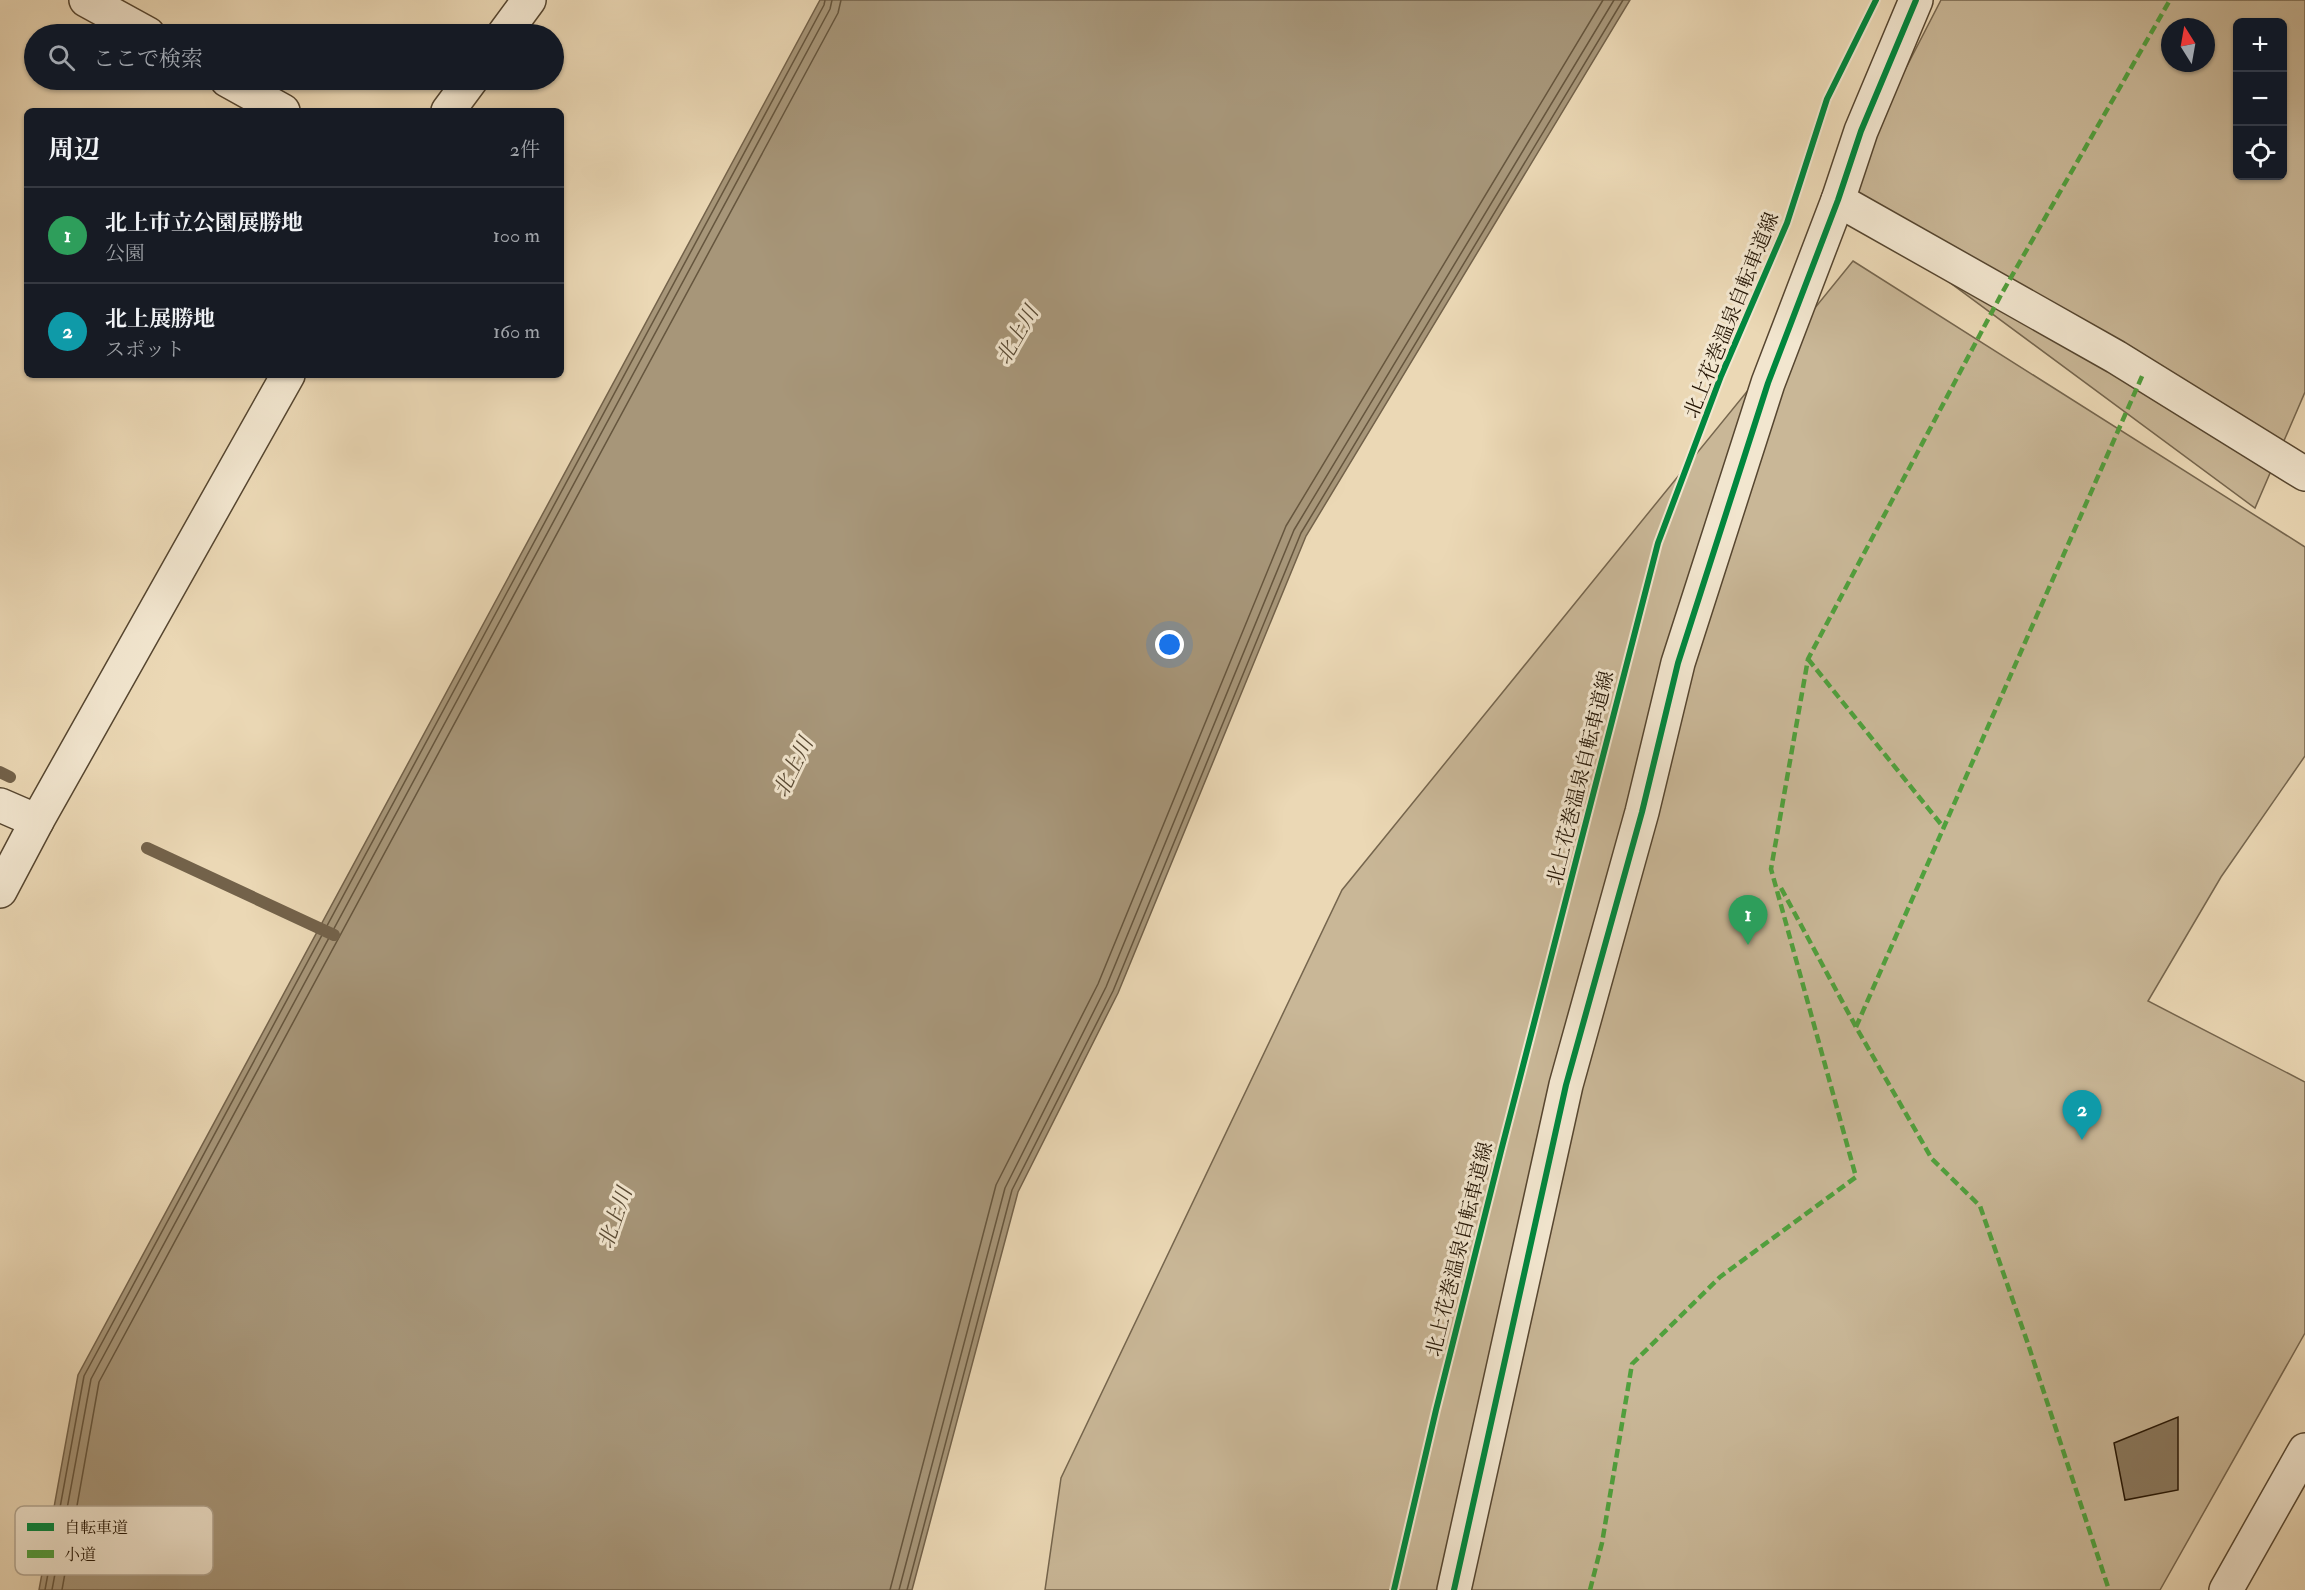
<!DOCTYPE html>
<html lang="ja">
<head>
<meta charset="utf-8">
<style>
  body { margin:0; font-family:"IM FELL Double Pica","Noto Serif JP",serif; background:#20242c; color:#f1f3f6 }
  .controls { position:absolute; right:18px; top:18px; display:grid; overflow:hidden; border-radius:9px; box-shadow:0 2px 4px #0004 }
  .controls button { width:54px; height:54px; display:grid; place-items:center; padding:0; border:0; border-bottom:2px solid #363941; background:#171b24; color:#f1f3f6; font:30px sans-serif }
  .compass { position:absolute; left:2161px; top:18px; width:54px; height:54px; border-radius:50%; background:#171b24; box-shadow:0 2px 4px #0004; rotate:349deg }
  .you { position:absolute; left:1170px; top:645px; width:21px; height:21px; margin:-15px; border:4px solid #fff; border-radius:50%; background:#1a73e8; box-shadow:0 0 0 9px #1a73e833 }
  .badge { display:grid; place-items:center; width:39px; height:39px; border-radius:50%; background:#c59692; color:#fff; font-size:20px; font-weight:700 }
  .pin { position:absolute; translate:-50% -50px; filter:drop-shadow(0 2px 3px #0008) }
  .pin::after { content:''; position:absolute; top:32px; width:21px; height:18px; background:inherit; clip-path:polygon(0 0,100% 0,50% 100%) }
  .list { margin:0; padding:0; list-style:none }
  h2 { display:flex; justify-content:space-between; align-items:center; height:78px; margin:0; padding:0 24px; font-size:26px }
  h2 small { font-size:20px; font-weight:400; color:#9ea1a6 }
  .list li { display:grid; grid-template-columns:39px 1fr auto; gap:18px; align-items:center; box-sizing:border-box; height:96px; padding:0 24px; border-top:2px solid #363941 }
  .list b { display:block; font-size:22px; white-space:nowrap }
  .list p { margin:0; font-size:20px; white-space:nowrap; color:#9ea1a6 }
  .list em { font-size:20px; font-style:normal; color:#9ea1a6 }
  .icon { flex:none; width:33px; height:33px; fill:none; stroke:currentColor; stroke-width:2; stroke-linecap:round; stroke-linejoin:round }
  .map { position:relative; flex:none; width:2305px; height:1590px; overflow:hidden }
  .search { position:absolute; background:#171b24; box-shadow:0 2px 4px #0004; left:24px; top:24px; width:540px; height:66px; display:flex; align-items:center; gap:15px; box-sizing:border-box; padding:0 21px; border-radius:33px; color:#9ea1a6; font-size:22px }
  .panel { position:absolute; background:#171b24; box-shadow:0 2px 4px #0004; left:24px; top:108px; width:540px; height:270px; border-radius:9px }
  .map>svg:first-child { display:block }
  .green { fill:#c9b797; stroke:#76664e; stroke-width:1.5; fill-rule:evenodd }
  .water { fill:#a79679; stroke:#73624a; stroke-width:1.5 }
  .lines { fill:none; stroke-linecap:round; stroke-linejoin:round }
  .shore { stroke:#66563e; stroke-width:1.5 }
  .stream { stroke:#73624a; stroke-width:12 }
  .building { fill:#8b7a60; stroke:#241504; stroke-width:1.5 }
  .minor-casing { stroke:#564630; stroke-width:36 }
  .minor { stroke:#f2e6cf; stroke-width:33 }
  .quiet { stroke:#50a03d; stroke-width:4.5; stroke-dasharray:9 4.5; stroke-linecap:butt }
  .cycleway-casing { stroke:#f2e6cf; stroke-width:10 }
  .cycleway { stroke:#00873e; stroke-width:6 }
  .labels { text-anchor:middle; stroke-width:6; stroke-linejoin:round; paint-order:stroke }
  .street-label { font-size:20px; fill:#241504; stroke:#f2e6cf }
  .water-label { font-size:21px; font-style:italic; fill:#584933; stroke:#f2e6cf }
  .key { fill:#f2e6cf; stroke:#b4a792; stroke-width:1.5 }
  .key-label { font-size:16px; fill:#241504 }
</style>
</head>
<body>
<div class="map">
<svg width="2305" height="1590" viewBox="0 0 2305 1590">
  <rect width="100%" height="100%" fill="#ebd8b5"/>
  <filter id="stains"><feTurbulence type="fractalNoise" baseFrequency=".00333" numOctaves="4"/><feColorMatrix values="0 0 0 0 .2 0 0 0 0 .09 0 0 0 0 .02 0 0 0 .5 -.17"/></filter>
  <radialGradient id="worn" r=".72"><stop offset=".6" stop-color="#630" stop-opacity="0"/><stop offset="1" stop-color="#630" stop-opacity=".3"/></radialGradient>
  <g class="green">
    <path d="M1941 0H2305V392L2255 508 1838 200ZM2238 22H2282V176H2238ZM2170 27H2206V63H2170Z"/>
    <path d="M1853 261 2305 547V756L2221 877 2148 1001 2305 1082V1333L2160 1590H1045L1061 1478 1342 890Z"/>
  </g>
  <path class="water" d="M820 0H1630L1306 536 1118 993 1018 1192 912 1590H39L78 1375Z"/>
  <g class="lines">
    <g class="shore">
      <path d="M45 1590 84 1376 824 5 825 0"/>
      <path d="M52 1590 91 1379 830 9 832 0"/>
      <path d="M62 1590 99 1382 838 13 841 0"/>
      <path d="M890 1590 996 1185 1098 984 1286 526 1603 0"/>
      <path d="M899 1590 1005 1188 1106 987 1294 530 1614 0"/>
      <path d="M907 1590 1012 1190 1113 991 1301 533 1623 0"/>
    </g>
    <g class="stream">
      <path d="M0 772 10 777"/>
      <path d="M147 848 334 935"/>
    </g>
  </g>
  <path class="building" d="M2178 1417V1490L2125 1500 2114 1443Z"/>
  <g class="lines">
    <g class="minor-casing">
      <g id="minor">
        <path d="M86 0 148 34"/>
        <path d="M504 34 529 0"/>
        <path d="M227 80 283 111"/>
        <path d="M448 111 471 80"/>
        <path d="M1838 200 2116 357 2305 474"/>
        <path d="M0 805 37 821"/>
        <path d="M0 891 37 821 288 375"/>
        <path d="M1454 1590 1566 1085 1642 812 1678 663 1768 383 1838 200 1861 131 1916 0"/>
        <path d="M2226 1590 2305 1450"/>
      </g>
    </g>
    <use href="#minor" class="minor"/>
    <g class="quiet">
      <path d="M1808 659 1944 828"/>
      <path d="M1781 888 1856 1027 1932 1159 1980 1206 2028 1344 2109 1590"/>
      <path d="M1856 1027 2143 374"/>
      <path d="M1590 1590 1602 1543 1632 1364 1720 1277 1856 1177 1771 869 1808 659 2002 293 2170 0"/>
    </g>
    <g class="cycleway-casing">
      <g id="cycleway">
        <path d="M1394 1590 1436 1410 1501 1151 1658 543 1721 376 1787 223 1827 99 1876 0"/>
        <path d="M1454 1590 1566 1085 1642 812 1678 663 1768 383 1838 200 1861 131 1916 0"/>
      </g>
    </g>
    <use href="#cycleway" class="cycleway"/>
  </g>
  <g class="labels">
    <g class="street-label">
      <text transform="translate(1731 315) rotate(-68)" y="7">北上花巻温泉自転車道線</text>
      <text transform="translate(1580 778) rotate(-76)" y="7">北上花巻温泉自転車道線</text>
      <text transform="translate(1459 1249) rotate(-76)" y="7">北上花巻温泉自転車道線</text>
    </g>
    <g class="water-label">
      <text transform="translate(1017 335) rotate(-60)" y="7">北上川</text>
      <text transform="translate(793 767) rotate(-64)" y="7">北上川</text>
      <text transform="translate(615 1218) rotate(-71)" y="7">北上川</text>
    </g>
  </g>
  <rect x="15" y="1506" width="198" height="69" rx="9" class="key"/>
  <rect x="27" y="1523" width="27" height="8" fill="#00873e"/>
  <rect x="27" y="1550" width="27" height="8" fill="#50a03d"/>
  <g class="key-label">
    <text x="64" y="1533">自転車道</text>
    <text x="64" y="1560">小道</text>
  </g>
  <rect width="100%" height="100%" filter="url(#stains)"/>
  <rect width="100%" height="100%" fill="url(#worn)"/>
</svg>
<div class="controls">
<button>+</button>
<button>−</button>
<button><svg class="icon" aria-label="locate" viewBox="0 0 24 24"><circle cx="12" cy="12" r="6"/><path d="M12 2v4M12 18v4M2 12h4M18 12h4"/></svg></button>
</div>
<svg class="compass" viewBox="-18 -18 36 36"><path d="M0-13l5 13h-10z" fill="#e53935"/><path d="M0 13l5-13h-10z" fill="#9ea1a6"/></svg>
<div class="you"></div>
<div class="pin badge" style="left:1748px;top:945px;background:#2e9e5b">1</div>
<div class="pin badge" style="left:2082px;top:1140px;background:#0f9aa8">2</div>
<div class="search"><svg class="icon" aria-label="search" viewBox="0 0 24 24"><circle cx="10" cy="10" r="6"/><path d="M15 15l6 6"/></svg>ここで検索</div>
<section class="panel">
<h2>周辺<small>2件</small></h2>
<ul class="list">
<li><span class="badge" style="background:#2e9e5b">1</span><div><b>北上市立公園展勝地</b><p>公園</p></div><em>100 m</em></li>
<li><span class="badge" style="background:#0f9aa8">2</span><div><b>北上展勝地</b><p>スポット</p></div><em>160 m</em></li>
</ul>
</section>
</div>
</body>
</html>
